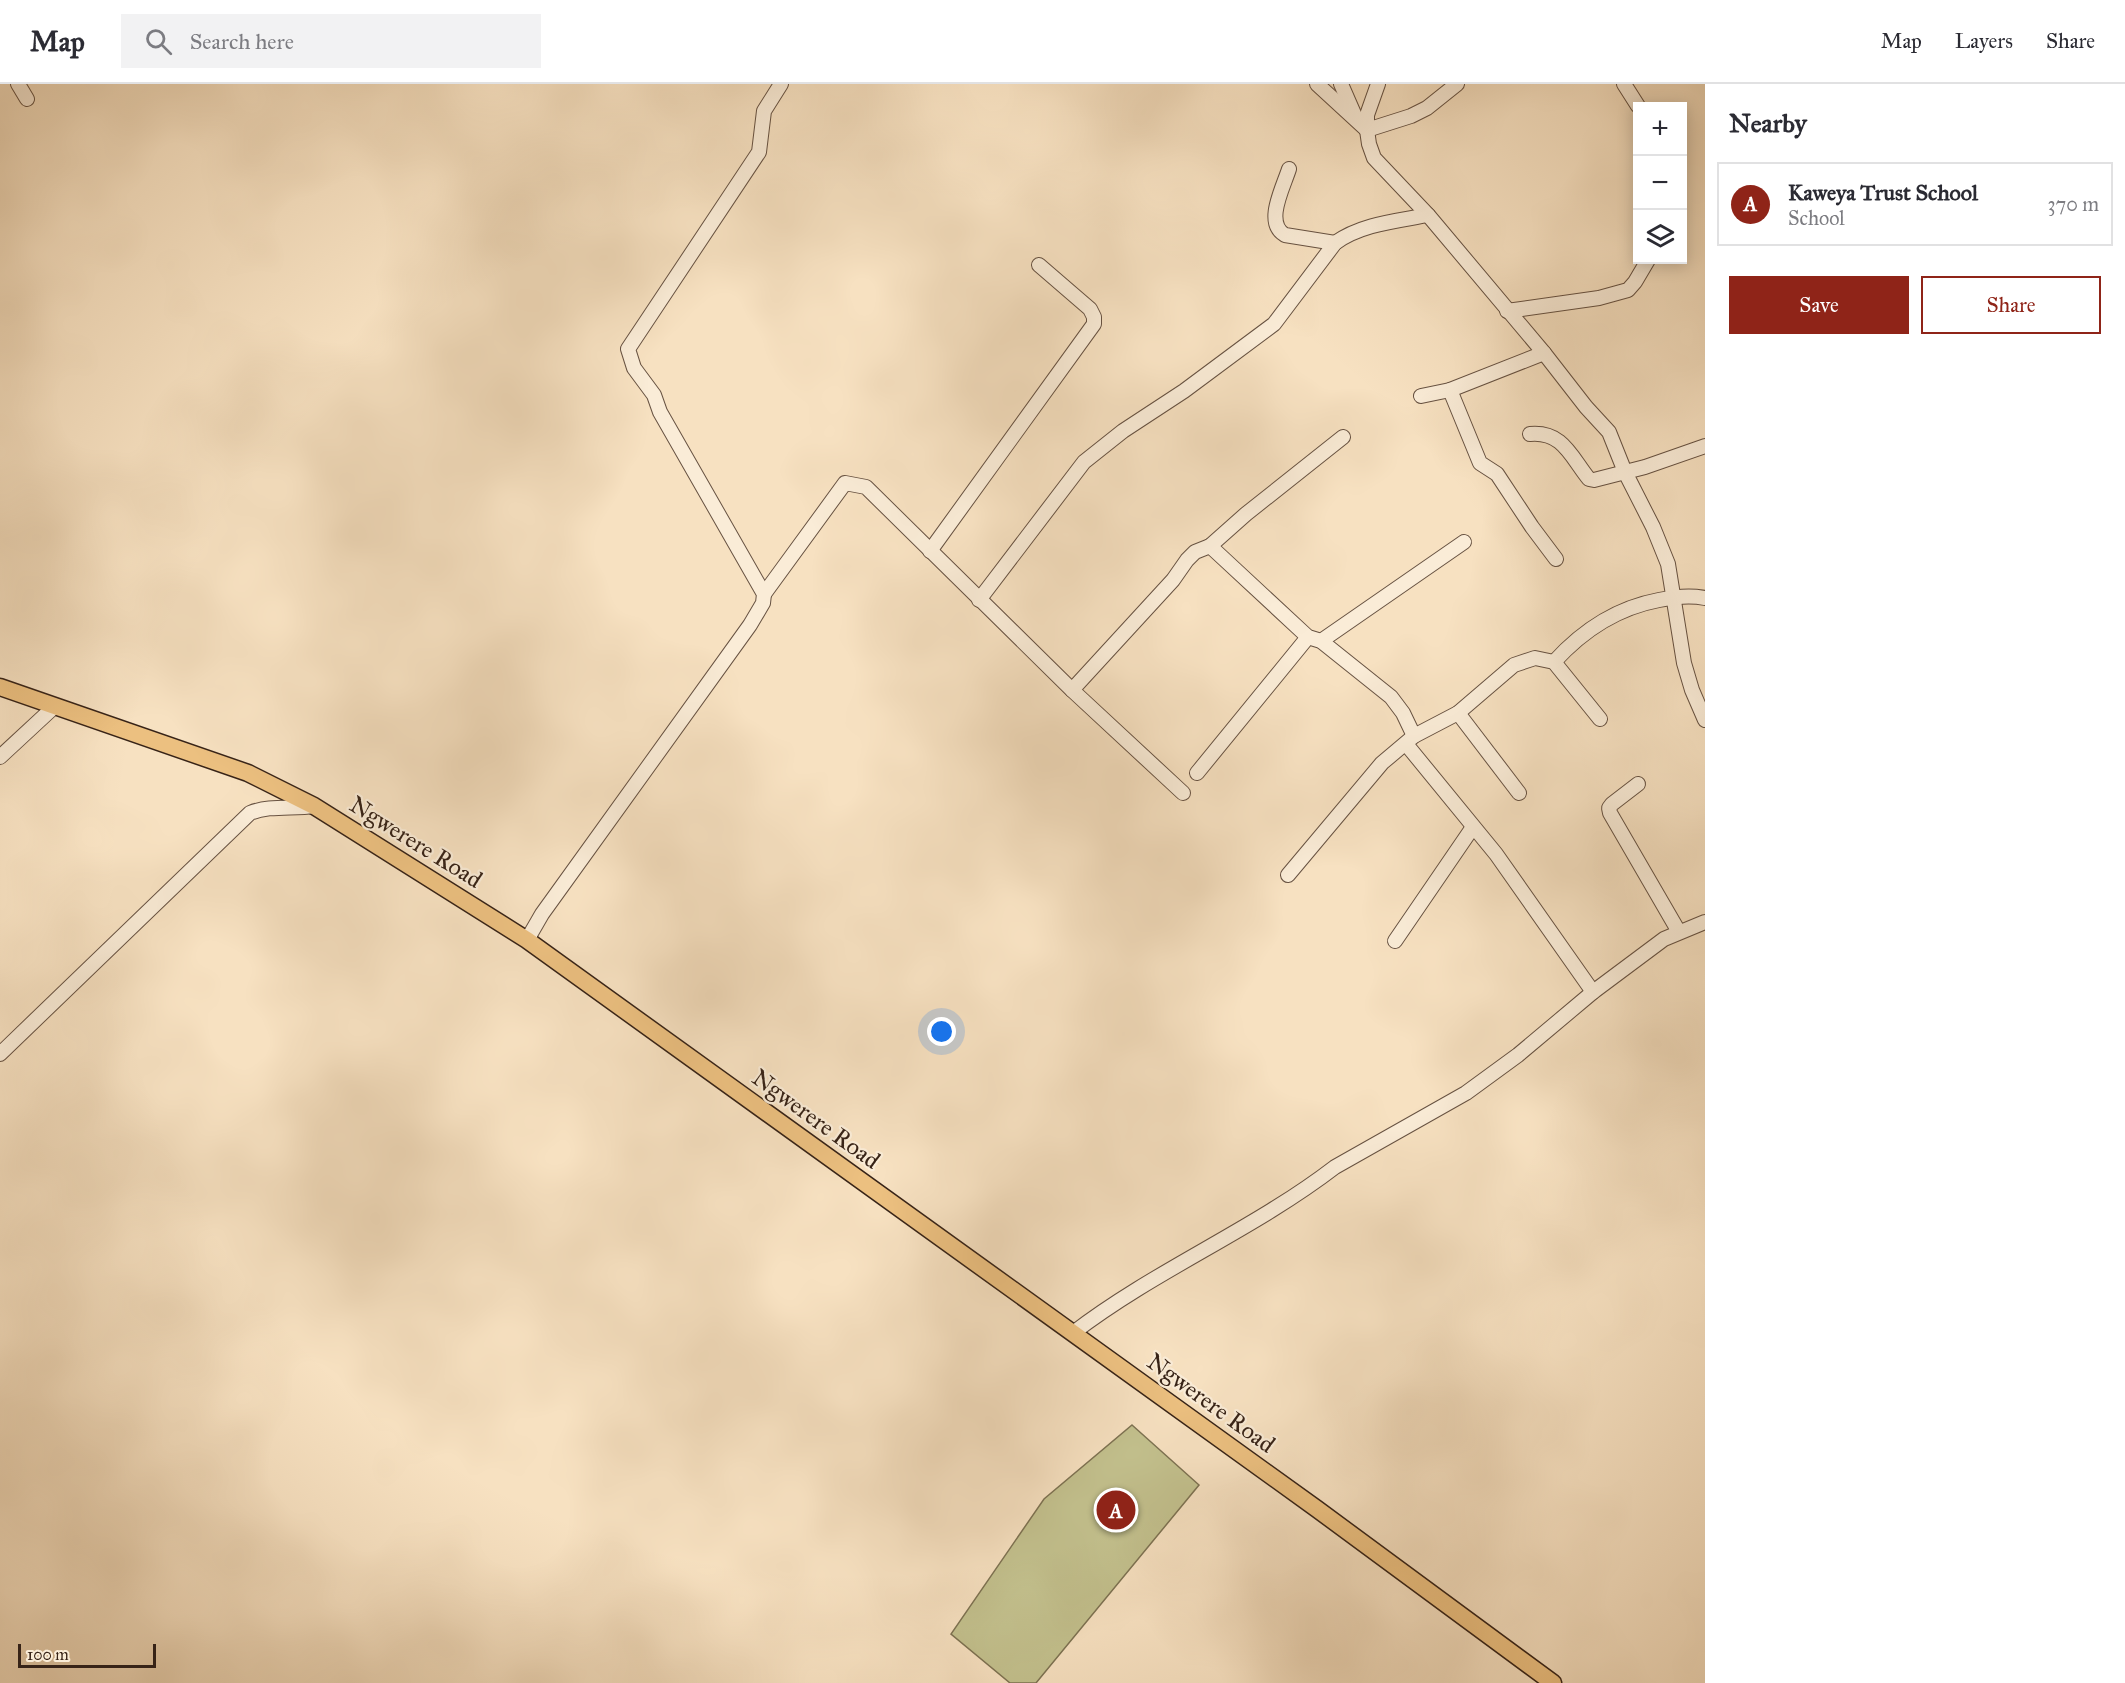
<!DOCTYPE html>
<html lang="en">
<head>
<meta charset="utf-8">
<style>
  body { margin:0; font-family:"IM FELL Great Primer",serif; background:#f2f2f3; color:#2b2b33 }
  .controls { position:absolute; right:18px; top:18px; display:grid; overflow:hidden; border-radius:0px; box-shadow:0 3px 15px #0003 }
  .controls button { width:54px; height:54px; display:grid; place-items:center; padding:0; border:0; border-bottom:2px solid #e1e1e2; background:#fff; color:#2b2b33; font:30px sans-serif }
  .scale { position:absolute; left:18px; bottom:15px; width:138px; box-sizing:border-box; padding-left:6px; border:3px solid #372317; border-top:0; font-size:16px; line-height:21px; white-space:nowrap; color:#372317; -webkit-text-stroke:4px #faecd7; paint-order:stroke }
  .you { position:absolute; left:942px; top:948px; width:21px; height:21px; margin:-15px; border:4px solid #fff; border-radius:50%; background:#1a73e8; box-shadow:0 0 0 9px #1a73e833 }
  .badge { display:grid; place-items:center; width:39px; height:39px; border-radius:50%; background:#8f2418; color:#fff; font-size:20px; font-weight:700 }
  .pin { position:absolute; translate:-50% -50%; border:3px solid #fff; box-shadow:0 2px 6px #0006 }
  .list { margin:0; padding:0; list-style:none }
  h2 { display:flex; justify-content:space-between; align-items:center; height:78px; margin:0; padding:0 24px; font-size:26px }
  h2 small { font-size:20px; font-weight:400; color:#7c7c81 }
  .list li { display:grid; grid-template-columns:39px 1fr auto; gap:18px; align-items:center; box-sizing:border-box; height:84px; margin:0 12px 12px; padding:0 12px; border:2px solid #e1e1e2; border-radius:0px }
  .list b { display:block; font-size:22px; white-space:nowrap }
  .list p { margin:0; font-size:20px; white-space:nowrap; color:#7c7c81 }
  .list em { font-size:20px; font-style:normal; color:#7c7c81 }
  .actions { display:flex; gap:12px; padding:18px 24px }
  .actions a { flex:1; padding:14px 0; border:2px solid #8f2418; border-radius:0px; text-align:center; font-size:21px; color:#8f2418 }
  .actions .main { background:#8f2418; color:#fff }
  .icon { flex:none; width:33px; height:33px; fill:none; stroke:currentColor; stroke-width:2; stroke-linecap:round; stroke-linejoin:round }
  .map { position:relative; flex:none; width:1705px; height:1599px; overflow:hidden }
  header { display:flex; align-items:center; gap:36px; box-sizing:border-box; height:84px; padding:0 30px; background:#fff; border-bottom:2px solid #e1e1e2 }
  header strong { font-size:28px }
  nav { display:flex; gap:33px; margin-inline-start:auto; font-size:21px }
  .search { width:420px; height:54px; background:#f2f2f3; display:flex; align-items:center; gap:15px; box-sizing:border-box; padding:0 21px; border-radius:0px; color:#7c7c81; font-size:22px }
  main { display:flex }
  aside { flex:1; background:#fff }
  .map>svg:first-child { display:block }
  .green { fill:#c3c18e; stroke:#7d7252; stroke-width:1.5 }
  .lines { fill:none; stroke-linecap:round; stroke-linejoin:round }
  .minor-casing { stroke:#675242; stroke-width:16 }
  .major-casing { stroke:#372317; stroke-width:19 }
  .minor { stroke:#faecd7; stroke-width:14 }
  .major { stroke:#ecc080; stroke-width:16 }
  .labels { text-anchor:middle; stroke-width:4.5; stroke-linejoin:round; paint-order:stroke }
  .street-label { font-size:24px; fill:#372317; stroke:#faecd7 }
</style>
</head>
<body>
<header>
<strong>Map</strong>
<div class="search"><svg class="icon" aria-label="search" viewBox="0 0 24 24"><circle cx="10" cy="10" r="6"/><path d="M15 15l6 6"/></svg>Search here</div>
<nav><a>Map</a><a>Layers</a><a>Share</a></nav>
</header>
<main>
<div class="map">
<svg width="1705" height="1599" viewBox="0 0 1705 1599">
  <rect width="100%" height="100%" fill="#f7e1c1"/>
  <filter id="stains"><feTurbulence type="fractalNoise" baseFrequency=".00333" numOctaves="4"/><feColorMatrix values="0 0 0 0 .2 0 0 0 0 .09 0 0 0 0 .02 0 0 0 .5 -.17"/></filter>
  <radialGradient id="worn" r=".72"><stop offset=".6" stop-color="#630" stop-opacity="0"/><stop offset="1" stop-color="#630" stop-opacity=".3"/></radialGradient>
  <path class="green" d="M1132 1341 1199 1401 1036 1599H1010L951 1550 1044 1415Z"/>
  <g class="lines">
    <g class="minor-casing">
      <g id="minor">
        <path d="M18 0 27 15"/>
        <path d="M1317 0 1367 46"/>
        <path d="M1341 0 1355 32"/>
        <path d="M1457 0 1427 24 1411 32 1367 46 1369 60 1374 74 1428 131 1544 269 1586 323 1609 348 1625 388 1653 443 1668 480 1684 579 1692 606 1705 636"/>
        <path d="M1624 0 1638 22"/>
        <path d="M1367 46V31L1378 0"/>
        <path d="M1289 85C1283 104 1264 139 1285 151L1335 159"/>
        <path d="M1507 227 1599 214 1628 206 1635 198 1648 176"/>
        <path d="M1450 306 1480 379 1497 390 1532 443 1556 475"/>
        <path d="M1421 312 1450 306 1544 269"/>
        <path d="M1530 350C1563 347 1571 373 1589 395L1594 396 1645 383 1705 362"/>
        <path d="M1210 462 1246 430 1343 353"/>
        <path d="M930 467 1094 240V233L1090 225 1039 181"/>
        <path d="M764 510 845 399 866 403 1072 606 1183 709"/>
        <path d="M979 516 1084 378 1123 347 1184 307 1274 240 1335 159C1361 140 1397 137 1428 131"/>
        <path d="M1321 557 1464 458"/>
        <path d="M1554 578C1583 546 1616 524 1659 516 1675 513 1689 511 1705 514"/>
        <path d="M1072 606 1173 496 1187 476 1195 468 1210 462 1308 553 1321 557 1391 613 1403 629 1414 652"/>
        <path d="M1458 629 1519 709"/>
        <path d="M1406 660 1496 770 1593 908"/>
        <path d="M0 673 55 622"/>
        <path d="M1197 689 1308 553"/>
        <path d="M1638 700 1612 720 1609 724 1610 729 1679 848"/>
        <path d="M1288 791 1382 679 1414 652 1458 629 1514 581 1535 574 1554 578 1600 635"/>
        <path d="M527 856 542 830 750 541 763 519 764 510 660 328 654 311 634 284 628 265 759 68 764 27 781 0"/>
        <path d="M1395 857 1473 743"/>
        <path d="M0 970 250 729C269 721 293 725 314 722"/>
        <path d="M1073 1249C1155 1186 1253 1146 1335 1083L1466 1009 1518 971 1593 908 1664 855 1705 838"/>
      </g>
    </g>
    <g class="major-casing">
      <path id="major" d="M0 603 248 689 314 722 527 856 1317 1425 1553 1599"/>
    </g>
    <use href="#minor" class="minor"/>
    <use href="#major" class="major"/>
  </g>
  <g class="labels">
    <g class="street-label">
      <text transform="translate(416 758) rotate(32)" y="8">Ngwerere Road</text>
      <text transform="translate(816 1035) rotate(36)" y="8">Ngwerere Road</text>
      <text transform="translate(1211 1319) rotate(36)" y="8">Ngwerere Road</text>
    </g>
  </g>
  <rect width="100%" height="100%" filter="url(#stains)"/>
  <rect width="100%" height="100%" fill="url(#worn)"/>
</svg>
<div class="controls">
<button>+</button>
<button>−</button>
<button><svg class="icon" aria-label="layers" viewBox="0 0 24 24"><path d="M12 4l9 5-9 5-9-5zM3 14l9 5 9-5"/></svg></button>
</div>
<div class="scale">100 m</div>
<div class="you"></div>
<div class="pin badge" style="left:1116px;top:1426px">A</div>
</div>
<aside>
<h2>Nearby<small></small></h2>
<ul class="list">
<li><span class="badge">A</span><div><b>Kaweya Trust School</b><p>School</p></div><em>370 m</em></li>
</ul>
<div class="actions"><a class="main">Save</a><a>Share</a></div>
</aside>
</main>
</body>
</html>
